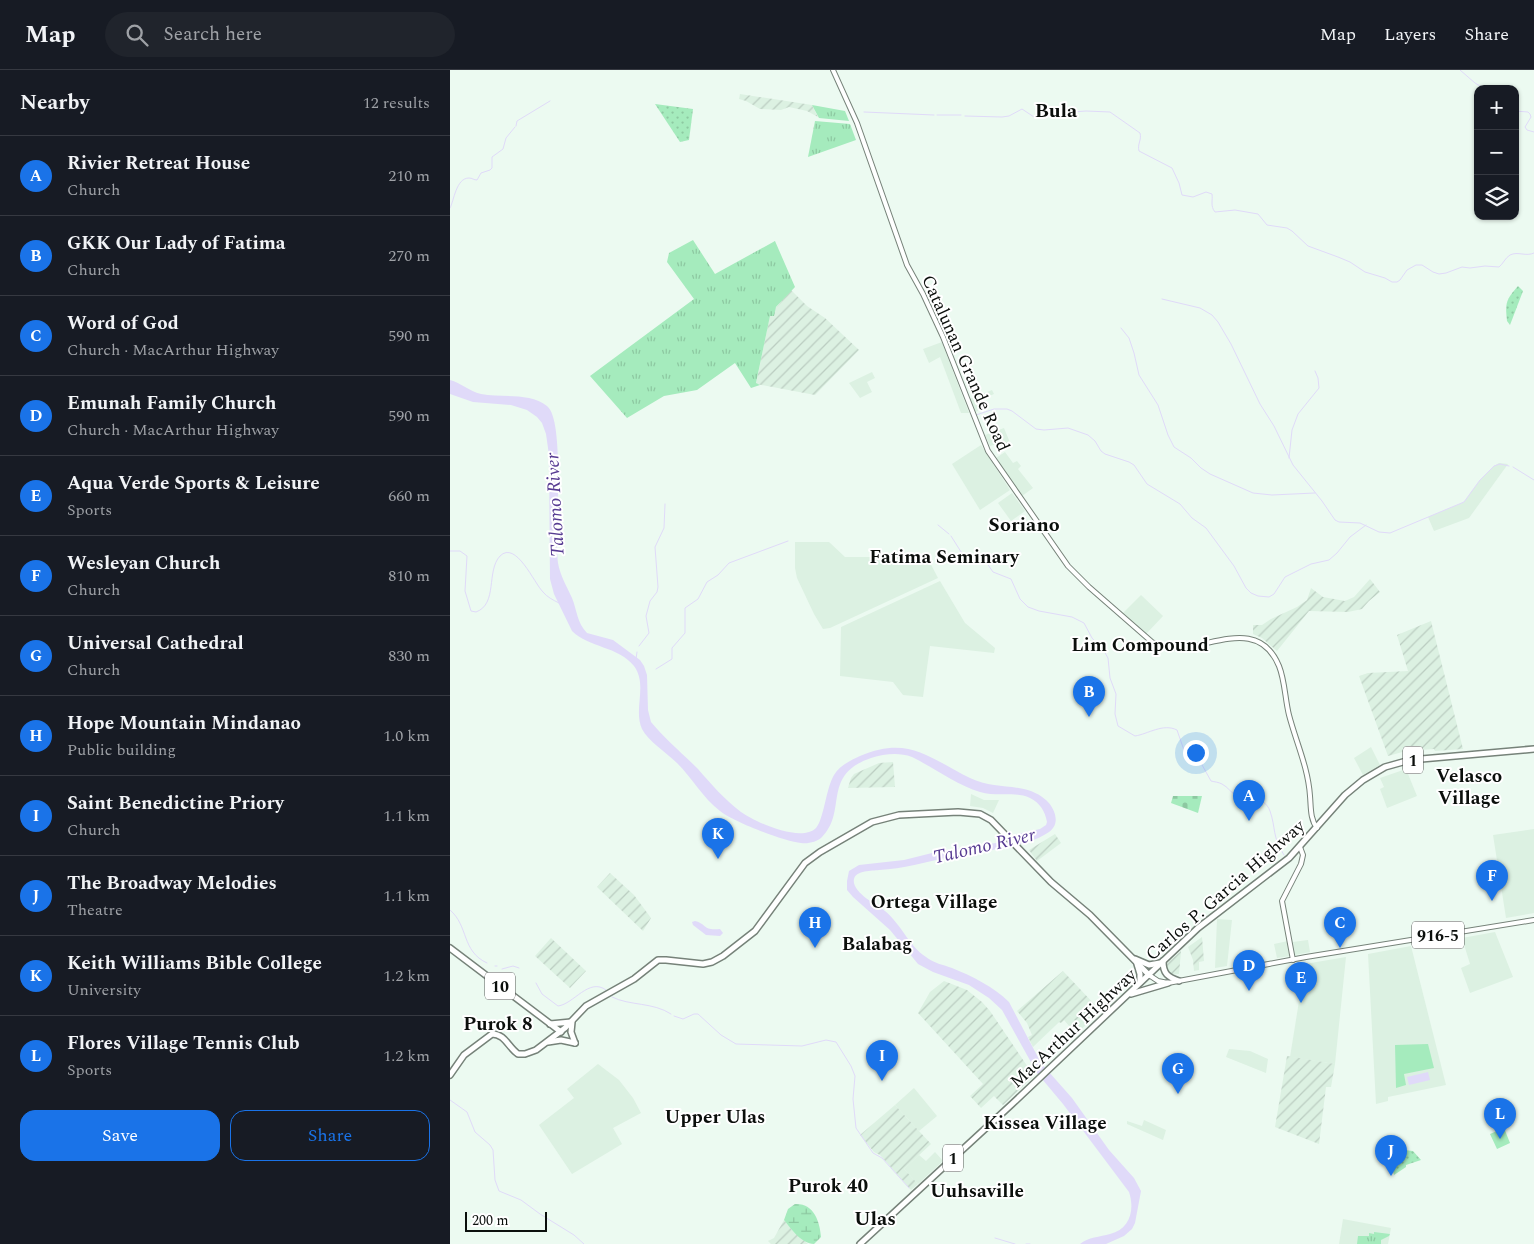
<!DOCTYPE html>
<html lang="en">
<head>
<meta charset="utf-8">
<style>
  body { margin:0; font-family:Spectral,serif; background:#20242c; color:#f1f3f6 }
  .controls { position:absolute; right:15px; top:15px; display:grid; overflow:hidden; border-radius:10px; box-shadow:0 1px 4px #0004 }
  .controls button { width:45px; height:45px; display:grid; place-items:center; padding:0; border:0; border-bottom:1px solid #363941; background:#171b24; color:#f1f3f6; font:25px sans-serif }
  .scale { position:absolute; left:15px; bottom:12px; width:82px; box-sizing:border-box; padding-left:5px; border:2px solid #0b0f0c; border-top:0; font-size:14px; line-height:18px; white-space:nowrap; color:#0b0f0c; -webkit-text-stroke:4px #fff; paint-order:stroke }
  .you { position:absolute; left:745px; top:682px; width:18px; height:18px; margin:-12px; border:4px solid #fff; border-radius:50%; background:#1a73e8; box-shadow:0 0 0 8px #1a73e833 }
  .badge { display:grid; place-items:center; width:32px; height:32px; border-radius:50%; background:#1a73e8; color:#fff; font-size:16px; font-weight:700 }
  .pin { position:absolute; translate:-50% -41px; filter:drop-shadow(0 1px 2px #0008) }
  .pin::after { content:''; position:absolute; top:26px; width:18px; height:15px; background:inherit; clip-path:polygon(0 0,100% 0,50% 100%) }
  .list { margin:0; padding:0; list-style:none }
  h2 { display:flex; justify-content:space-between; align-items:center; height:65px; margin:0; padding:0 20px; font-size:21px }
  h2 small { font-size:16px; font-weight:400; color:#9ea1a6 }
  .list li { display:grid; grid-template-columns:32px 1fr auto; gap:15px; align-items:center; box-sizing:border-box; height:80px; padding:0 20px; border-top:1px solid #363941 }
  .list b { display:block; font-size:19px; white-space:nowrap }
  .list p { margin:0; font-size:16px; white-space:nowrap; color:#9ea1a6 }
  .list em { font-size:16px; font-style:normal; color:#9ea1a6 }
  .actions { display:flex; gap:10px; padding:15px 20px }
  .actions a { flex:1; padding:11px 0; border:1px solid #1a73e8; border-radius:15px; text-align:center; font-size:18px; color:#1a73e8 }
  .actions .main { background:#1a73e8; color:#fff }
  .icon { flex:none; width:28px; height:28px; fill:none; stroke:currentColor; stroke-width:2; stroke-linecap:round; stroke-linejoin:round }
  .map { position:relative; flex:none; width:1084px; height:1174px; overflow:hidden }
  header { display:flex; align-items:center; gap:30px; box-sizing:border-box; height:70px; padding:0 25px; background:#171b24; border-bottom:1px solid #363941 }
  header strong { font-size:24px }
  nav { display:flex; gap:28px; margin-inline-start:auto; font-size:18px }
  .search { width:350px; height:45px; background:#20242c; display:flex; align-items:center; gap:12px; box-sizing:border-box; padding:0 18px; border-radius:28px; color:#9ea1a6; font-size:19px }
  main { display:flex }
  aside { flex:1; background:#171b24 }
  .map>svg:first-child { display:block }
  .built { fill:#dcf1e2 }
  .industrial { fill:url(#industrial-furrows) }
  .grass { fill:url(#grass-tufts) }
  .wetland { fill:url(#wetland-marsh) }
  .cemetery { fill:url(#cemetery-stones) }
  .park { fill:url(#park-dots) }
  .pitch { fill:#a5ebbd }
  .water { fill:#e0daf9 }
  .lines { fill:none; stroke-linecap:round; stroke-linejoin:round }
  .stream { stroke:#e0daf9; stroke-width:1 }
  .secondary-casing { stroke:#768279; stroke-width:6 }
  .primary-casing { stroke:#768279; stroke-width:6 }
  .highway-casing { stroke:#768279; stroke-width:8 }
  .secondary { stroke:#fff; stroke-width:4 }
  .primary { stroke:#fff; stroke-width:4 }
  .highway { stroke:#fff; stroke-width:5 }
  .labels { text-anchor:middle; stroke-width:4; stroke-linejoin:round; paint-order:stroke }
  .shield { fill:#fff; stroke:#545755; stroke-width:1 }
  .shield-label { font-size:16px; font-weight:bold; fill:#0b0f0c }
  .street-label { font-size:18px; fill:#0b0f0c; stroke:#fff }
  .water-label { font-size:19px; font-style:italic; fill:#573b92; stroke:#fff }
  .neighbourhood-label { font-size:19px; font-weight:bold; fill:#0b0f0c; stroke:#fff }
  .quarter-label { font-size:20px; font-weight:bold; fill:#0b0f0c; stroke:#fff }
</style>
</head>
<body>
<header>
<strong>Map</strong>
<div class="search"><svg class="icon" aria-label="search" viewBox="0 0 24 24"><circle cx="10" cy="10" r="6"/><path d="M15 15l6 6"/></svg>Search here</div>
<nav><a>Map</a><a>Layers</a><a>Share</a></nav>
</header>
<main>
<aside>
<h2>Nearby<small>12 results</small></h2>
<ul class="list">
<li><span class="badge">A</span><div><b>Rivier Retreat House</b><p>Church</p></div><em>210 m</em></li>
<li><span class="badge">B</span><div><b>GKK Our Lady of Fatima</b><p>Church</p></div><em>270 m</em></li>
<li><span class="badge">C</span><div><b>Word of God</b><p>Church · MacArthur Highway</p></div><em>590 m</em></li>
<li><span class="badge">D</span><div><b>Emunah Family Church</b><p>Church · MacArthur Highway</p></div><em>590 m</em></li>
<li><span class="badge">E</span><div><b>Aqua Verde Sports &amp; Leisure</b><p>Sports</p></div><em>660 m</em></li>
<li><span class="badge">F</span><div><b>Wesleyan Church</b><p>Church</p></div><em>810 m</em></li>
<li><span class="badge">G</span><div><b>Universal Cathedral</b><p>Church</p></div><em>830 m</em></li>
<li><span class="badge">H</span><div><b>Hope Mountain Mindanao</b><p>Public building</p></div><em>1.0 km</em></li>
<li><span class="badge">I</span><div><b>Saint Benedictine Priory</b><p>Church</p></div><em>1.1 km</em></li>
<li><span class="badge">J</span><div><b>The Broadway Melodies</b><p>Theatre</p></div><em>1.1 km</em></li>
<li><span class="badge">K</span><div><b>Keith Williams Bible College</b><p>University</p></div><em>1.2 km</em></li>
<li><span class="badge">L</span><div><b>Flores Village Tennis Club</b><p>Sports</p></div><em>1.2 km</em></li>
</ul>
<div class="actions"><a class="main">Save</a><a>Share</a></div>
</aside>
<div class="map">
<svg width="1084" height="1174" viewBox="0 0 1084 1174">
  <defs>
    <pattern id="industrial-furrows" width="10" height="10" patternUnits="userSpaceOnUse" patternTransform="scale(1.25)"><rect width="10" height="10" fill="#dcf1e2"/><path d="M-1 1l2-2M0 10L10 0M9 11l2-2" fill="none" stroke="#bbcdc1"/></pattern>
    <pattern id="grass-tufts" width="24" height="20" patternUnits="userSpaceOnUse" patternTransform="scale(1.25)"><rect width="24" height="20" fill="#a5ebbd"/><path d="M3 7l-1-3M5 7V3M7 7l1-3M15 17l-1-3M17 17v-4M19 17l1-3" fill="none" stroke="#8dc8a1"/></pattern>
    <pattern id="wetland-marsh" width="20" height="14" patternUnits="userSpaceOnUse" patternTransform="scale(1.25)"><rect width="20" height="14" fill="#a5ebbd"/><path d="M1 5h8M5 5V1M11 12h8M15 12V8" fill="none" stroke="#8dc8a1"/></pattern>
    <pattern id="cemetery-stones" width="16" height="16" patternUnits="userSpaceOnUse" patternTransform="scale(1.25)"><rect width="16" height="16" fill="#a5ebbd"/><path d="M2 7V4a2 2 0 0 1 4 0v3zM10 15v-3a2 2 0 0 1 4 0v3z" fill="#8dc8a1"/></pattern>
    <pattern id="park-dots" width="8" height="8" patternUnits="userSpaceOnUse" patternTransform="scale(1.25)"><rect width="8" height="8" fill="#a5ebbd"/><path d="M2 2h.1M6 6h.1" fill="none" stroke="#8dc8a1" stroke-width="1.8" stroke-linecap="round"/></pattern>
  </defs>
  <rect width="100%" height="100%" fill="#ecfaf1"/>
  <g class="built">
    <path d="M492 272 496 283 519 343H511L490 287 479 293 473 279Z"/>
    <path d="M422 302 425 308 417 312 422 322 410 328 399 313Z"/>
    <path d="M542 320 544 324 534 328 538 337 525 342 520 329Z"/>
    <path d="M554 358 561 375 551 378 549 373 540 376 535 365Z"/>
    <path d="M531 375 560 420 530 440 502 394Z"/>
    <path d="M555 382 563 393 567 391 571 396 568 399 583 418 572 426 546 388Z"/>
    <path d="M1049 393 1058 394 1019 448 984 461 978 447 1014 432 1030 410 1044 396Z"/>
    <path d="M562 423 575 441 561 451 548 433Z"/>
    <path d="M345 472H379L395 487H477L488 508 380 558 373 559 364 544 347 508 345 498Z"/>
    <path d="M490 511 515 553 545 578 544 583 480 576 473 627 453 625 443 612 390 606 391 557Z"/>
    <path d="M691 525 713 546 696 564 672 544Z"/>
    <path d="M921 677 930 695 913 705 904 688Z"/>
    <path d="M956 699 967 726 937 738 930 719 934 717 930 708Z"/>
    <path d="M521 724 534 730H549L543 743 533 738 520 736Z"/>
    <path d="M1084 759V843L1056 848 1043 765Z"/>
    <path d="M767 849 782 850 777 896 765 898Z"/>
    <path d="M1045 862 1063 907 1020 923 1011 898 1020 894 1012 868Z"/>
    <path d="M858 870 860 882 845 885 843 872Z"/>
    <path d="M838 871 840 886 827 888 824 874Z"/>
    <path d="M961 876 996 1015 938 1027V1031L926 1034 918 884Z"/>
    <path d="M896 887 885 994 840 987 855 894Z"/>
    <path d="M646 936 651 941 626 964 614 950 620 945 627 952Z"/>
    <path d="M779 979 800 981 818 989 816 1003 776 987Z"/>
    <path d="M148 994 169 1010 183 1028 191 1043 163 1058 172 1074 122 1104 89 1055 124 1028 117 1019Z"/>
    <path d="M464 1018 487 1046 469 1061 445 1035Z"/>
    <path d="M694 1050 716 1060 713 1070 677 1054V1051L692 1056Z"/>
    <path d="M485 1082 493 1091 468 1114 454 1099 469 1085 476 1091Z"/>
    <path d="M893 1149 941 1158 938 1174H889Z"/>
  </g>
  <g class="industrial">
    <path d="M290 24 362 35 368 47 357 41 339 37 331 40 310 39 296 31 289 29Z"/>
    <path d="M341 220 357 236 375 248 409 280 365 325 306 314 320 245Z"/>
    <path d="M920 509 930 522 919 531 912 539 898 542 859 541 827 581 812 568 803 564V555H812L821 549 847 537 857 530 861 518 873 527 895 531 904 527Z"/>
    <path d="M981 551 1013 679 985 681 984 679 956 681 938 686 909 606 918 603 958 601 947 565Z"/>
    <path d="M443 692 445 717 398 718 401 708 404 704 429 693Z"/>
    <path d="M605 764 611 773 587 791 579 780Z"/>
    <path d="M160 803 184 825 201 848 193 861 147 817Z"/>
    <path d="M752 867 754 891 749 892V900L744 901 743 890 738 877Z"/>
    <path d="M101 868 136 901 120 918 85 886Z"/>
    <path d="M731 881 729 904 719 905 715 895Z"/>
    <path d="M613 901 646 936 627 953 620 945 611 953 609 952 583 977 578 967 582 965 577 953 567 941Z"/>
    <path d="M494 911 517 920 532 932 540 941 584 1006 553 1035 544 1026 531 1038 520 1026 533 1014 468 943 480 922Z"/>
    <path d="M837 986 885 994 881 1017H876L869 1074 825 1057Z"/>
    <path d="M445 1035 481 1074 454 1099 468 1114 461 1120 430 1085 424 1082 410 1065Z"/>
    <path d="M334 1150 343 1161 358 1174H321L318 1171 324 1168Z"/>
  </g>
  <g class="grass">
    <path d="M362 35 395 41 399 51 369 48Z"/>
    <path d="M365 51 400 54 406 70 358 87Z"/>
    <path d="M243 170 265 204 325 171 345 217 326 237 324 246H320L306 313 310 315 301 318 285 293 247 320 214 326 177 348 140 306 244 229 217 192 219 183Z"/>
    <path d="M924 1162 940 1164 939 1166 931 1170V1174H907L908 1166H919V1163L924 1164Z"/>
  </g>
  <path class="wetland" d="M345 1134C364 1133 370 1152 371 1167L364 1174C352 1174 341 1159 334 1150L338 1139Z"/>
  <path class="cemetery" d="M723 726H752L748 743 721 733Z"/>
  <g class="park">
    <path d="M205 34 243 39 239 70 230 72Z"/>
    <path d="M1068 216 1073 221 1060 255 1057 251C1055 232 1056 230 1068 216Z"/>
    <path d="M954 1080 963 1081 971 1090 956 1095V1097L944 1105 940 1084Z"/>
  </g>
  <g class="pitch">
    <path d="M978 974 984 998 954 1004 956 1015 946 1018 945 975Z"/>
    <path d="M1054 1058 1060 1073 1047 1079 1040 1064Z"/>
  </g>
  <g class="water">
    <path d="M0 310C11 313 19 321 31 324 51 328 80 322 97 336 116 351 104 464 108 493 110 505 117 517 122 528 127 540 127 553 137 563L163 570 190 590 194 596 197 605 198 640 201 652C215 669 232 683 248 699 261 714 275 730 291 742 305 752 351 773 366 758 374 749 376 718 384 705 389 696 401 690 410 686 459 665 479 688 520 708 546 721 574 711 596 730 605 738 611 754 599 762 577 778 527 781 499 787 476 792 453 799 429 800 422 801 406 800 404 809 401 822 427 835 435 841 451 854 459 876 476 887 483 893 494 895 502 898 522 906 544 917 559 932L591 993 622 1028 659 1080 684 1108 691 1121 685 1153 682 1159 674 1166 656 1174H630C638 1167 650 1167 660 1164 680 1159 685 1140 679 1122L613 1034 587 1003 552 940 539 928 519 915 483 902 468 894 440 860 403 827 397 820V811L399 801 409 795 454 790 490 781 546 773 564 765 590 759 596 755 597 752C595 741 590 733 580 728 565 721 546 727 530 722 507 715 484 698 462 687 448 682 435 684 421 688 371 705 398 741 372 767 367 772 358 774 351 773 335 772 282 751 270 741 253 728 242 708 227 693 217 683 198 671 192 659 183 639 198 615 184 596 168 576 139 578 122 561L104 524 100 509 99 385 96 364 92 353 87 347 77 340 61 335 23 332 0 324Z"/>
    <path d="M245 851C257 854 253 861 270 859L273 863 270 866 256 865 243 855 242 852Z"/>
    <path d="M978 1002 980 1010 959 1015 957 1007Z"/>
  </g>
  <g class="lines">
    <g class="stream">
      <path d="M1010 0 1025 13 1035 19"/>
      <path d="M1065 41 1078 42 1080 44 1081 47 1075 57 1077 60 1084 62"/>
      <path d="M414 42 484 45"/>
      <path d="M487 45H511"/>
      <path d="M515 46 552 47 559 46 572 39 584 47 591 48 608 43 636 41 660 42 690 63C692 70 687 74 689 81L722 98 729 113 732 125 743 127 756 122 762 124C763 130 760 136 765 142L785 140 808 144 817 155 837 158 842 161 858 176 888 187 900 192 915 202 935 208 942 212H947L950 210 957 200 966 195H972L983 202 989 204 996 203 1012 197 1020 198 1035 196 1049 197C1053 194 1055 188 1060 185 1068 181 1076 187 1084 183"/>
      <path d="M66 56 67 51 100 31"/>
      <path d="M0 138C4 131 6 108 19 108 22 108 24 110 27 110L31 103 40 100 42 98V87L53 79 56 68 65 57"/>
      <path d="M712 229 750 238 762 245 768 252 781 274 810 334 824 356 843 395 872 431 885 450 889 452 910 453 929 462 940 463 1014 432 1030 410 1044 396 1050 394 1059 396"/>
      <path d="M671 258 679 268 684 283 689 305 708 335 718 365 724 377 741 388 751 398 760 404 803 423 822 425 865 423"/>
      <path d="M526 345 544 339H557L562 341 586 359 594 360 618 358 638 365 645 371 651 381 655 384 679 392 684 395 697 414 730 434 742 448 756 458 784 496 796 518 801 523 808 526 819 527 824 524 835 507 861 494 879 490 887 483 900 467 916 455"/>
      <path d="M839 388 842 360 848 344 869 318 868 308 865 301"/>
      <path d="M1063 397 1084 410"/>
      <path d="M488 455 499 464"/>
      <path d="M501 466 513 485 534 489 543 502 561 509 570 529 578 537 589 541 622 547 634 553 642 568 654 581 658 588 660 608 666 624 665 644 668 656 685 666C698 664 713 653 727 660L736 686 741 690 751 693 761 711C765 712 768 712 772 714 778 717 781 723 787 726 799 732 814 725 820 741 826 758 822 767 834 785"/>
      <path d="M0 481H10L17 486 15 521 21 541 26 542C48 534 36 501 50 486 66 470 84 513 93 522 97 527 103 530 109 533"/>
      <path d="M189 576 199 563 196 546 200 531 207 522 208 517 205 477 214 458 215 434"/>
      <path d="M186 589 187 582"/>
      <path d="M206 599 222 589V578L235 563V538L248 529 257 512 268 505 279 493 338 471"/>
      <path d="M0 840C19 856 11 881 37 893"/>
      <path d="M45 896H47"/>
      <path d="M52 899 63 896 69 898"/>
      <path d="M86 913 92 924 108 936C124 934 139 907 156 920"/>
      <path d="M162 927C180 936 203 932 221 944"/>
      <path d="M224 946 233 949 244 944H248L271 965 286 974 352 976 376 970 386 972 401 996 405 1006 403 1029 406 1058 423 1083 432 1088 459 1118"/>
      <path d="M0 1030 17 1042 25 1062 40 1075 43 1080 45 1110 49 1121 71 1130 90 1144 124 1165 134 1174"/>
      <path d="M545 1168 565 1174"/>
      <path d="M576 1174H580"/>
    </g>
    <g class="secondary-casing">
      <path id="secondary" d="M843 890 832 831 851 794 853 785 850 777"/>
    </g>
    <g class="primary-casing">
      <g id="primary">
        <path d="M383 0 407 53 457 195 473 224 493 267 538 381 618 496 639 517 702 572C741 595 804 536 829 596 835 611 835 629 839 645 846 672 858 697 860 726 861 737 860 749 867 758"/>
        <path d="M699 905 708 911 718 913 856 887 1084 850"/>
      </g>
    </g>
    <g class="highway-casing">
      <g id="highway">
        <path d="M0 878 111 962"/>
        <path d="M685 889 699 895 710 893"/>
        <path d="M713 891C713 904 718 907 729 911"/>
        <path d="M687 894 690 904V912"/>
        <path d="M681 924 718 913"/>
        <path d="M122 952 121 962 125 973"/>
        <path d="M100 954 121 952"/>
        <path d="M98 972 111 970 125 973"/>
        <path d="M0 1005 14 985 42 964C55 964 58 977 68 984H75L86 980 115 958 136 936 184 909 208 890H216L253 894 262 892 273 886 305 861 355 793 370 782 422 752 449 745 508 742 530 744 541 750 601 812 640 845 699 905"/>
        <path d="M410 1174 562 1034 748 858 839 788 895 725 913 710 935 697 960 690 1084 679"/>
      </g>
    </g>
    <use href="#secondary" class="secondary"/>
    <use href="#primary" class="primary"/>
    <use href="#highway" class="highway"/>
  </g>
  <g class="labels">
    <g class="shield">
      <rect x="953" y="676.5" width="20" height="27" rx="4"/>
      <rect x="962" y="851.5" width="52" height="27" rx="4"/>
      <rect x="35" y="902.5" width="30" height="27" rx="4"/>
      <rect x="493" y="1074.5" width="20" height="27" rx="4"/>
    </g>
    <g class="shield-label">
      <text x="963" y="696">1</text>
      <text x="988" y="871">916-5</text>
      <text x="50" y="922">10</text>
      <text x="503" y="1094">1</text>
    </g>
    <g class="street-label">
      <text transform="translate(516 293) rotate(66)" y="6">Catalunan Grande Road</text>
      <text transform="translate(775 820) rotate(-41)" y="6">Carlos P. Garcia Highway</text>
      <text transform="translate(623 958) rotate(-43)" y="6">MacArthur Highway</text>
    </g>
    <g class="water-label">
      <text transform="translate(104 435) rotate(-93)" y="7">Talomo River</text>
      <text transform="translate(534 775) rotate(-13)" y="7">Talomo River</text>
    </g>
    <g class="neighbourhood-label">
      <text x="494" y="493">Fatima Seminary</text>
      <text x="690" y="581">Lim Compound</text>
      <text x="1019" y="712">Velasco<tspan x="1019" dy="22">Village</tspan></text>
      <text x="484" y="838">Ortega Village</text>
      <text x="427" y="880">Balabag</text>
      <text x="48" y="960">Purok 8</text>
      <text x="265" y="1053">Upper Ulas</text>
      <text x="595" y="1059">Kissea Village</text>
      <text x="378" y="1122">Purok 40</text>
      <text x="527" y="1127">Uuhsaville</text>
    </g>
    <g class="quarter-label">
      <text x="606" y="47">Bula</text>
      <text x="574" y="461">Soriano</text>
      <text x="425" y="1155">Ulas</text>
    </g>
  </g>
</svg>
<div class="controls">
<button>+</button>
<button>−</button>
<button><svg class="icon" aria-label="layers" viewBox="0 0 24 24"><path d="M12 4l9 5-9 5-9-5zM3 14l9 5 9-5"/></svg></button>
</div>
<div class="scale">200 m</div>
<div class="you"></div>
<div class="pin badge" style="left:799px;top:751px">A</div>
<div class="pin badge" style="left:639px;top:647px">B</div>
<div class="pin badge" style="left:890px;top:878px">C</div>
<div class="pin badge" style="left:799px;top:921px">D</div>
<div class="pin badge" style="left:851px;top:933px">E</div>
<div class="pin badge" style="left:1042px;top:831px">F</div>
<div class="pin badge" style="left:728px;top:1024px">G</div>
<div class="pin badge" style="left:365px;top:878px">H</div>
<div class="pin badge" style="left:432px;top:1011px">I</div>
<div class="pin badge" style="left:941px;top:1106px">J</div>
<div class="pin badge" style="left:268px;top:789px">K</div>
<div class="pin badge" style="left:1050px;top:1069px">L</div>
</div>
</main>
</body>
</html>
